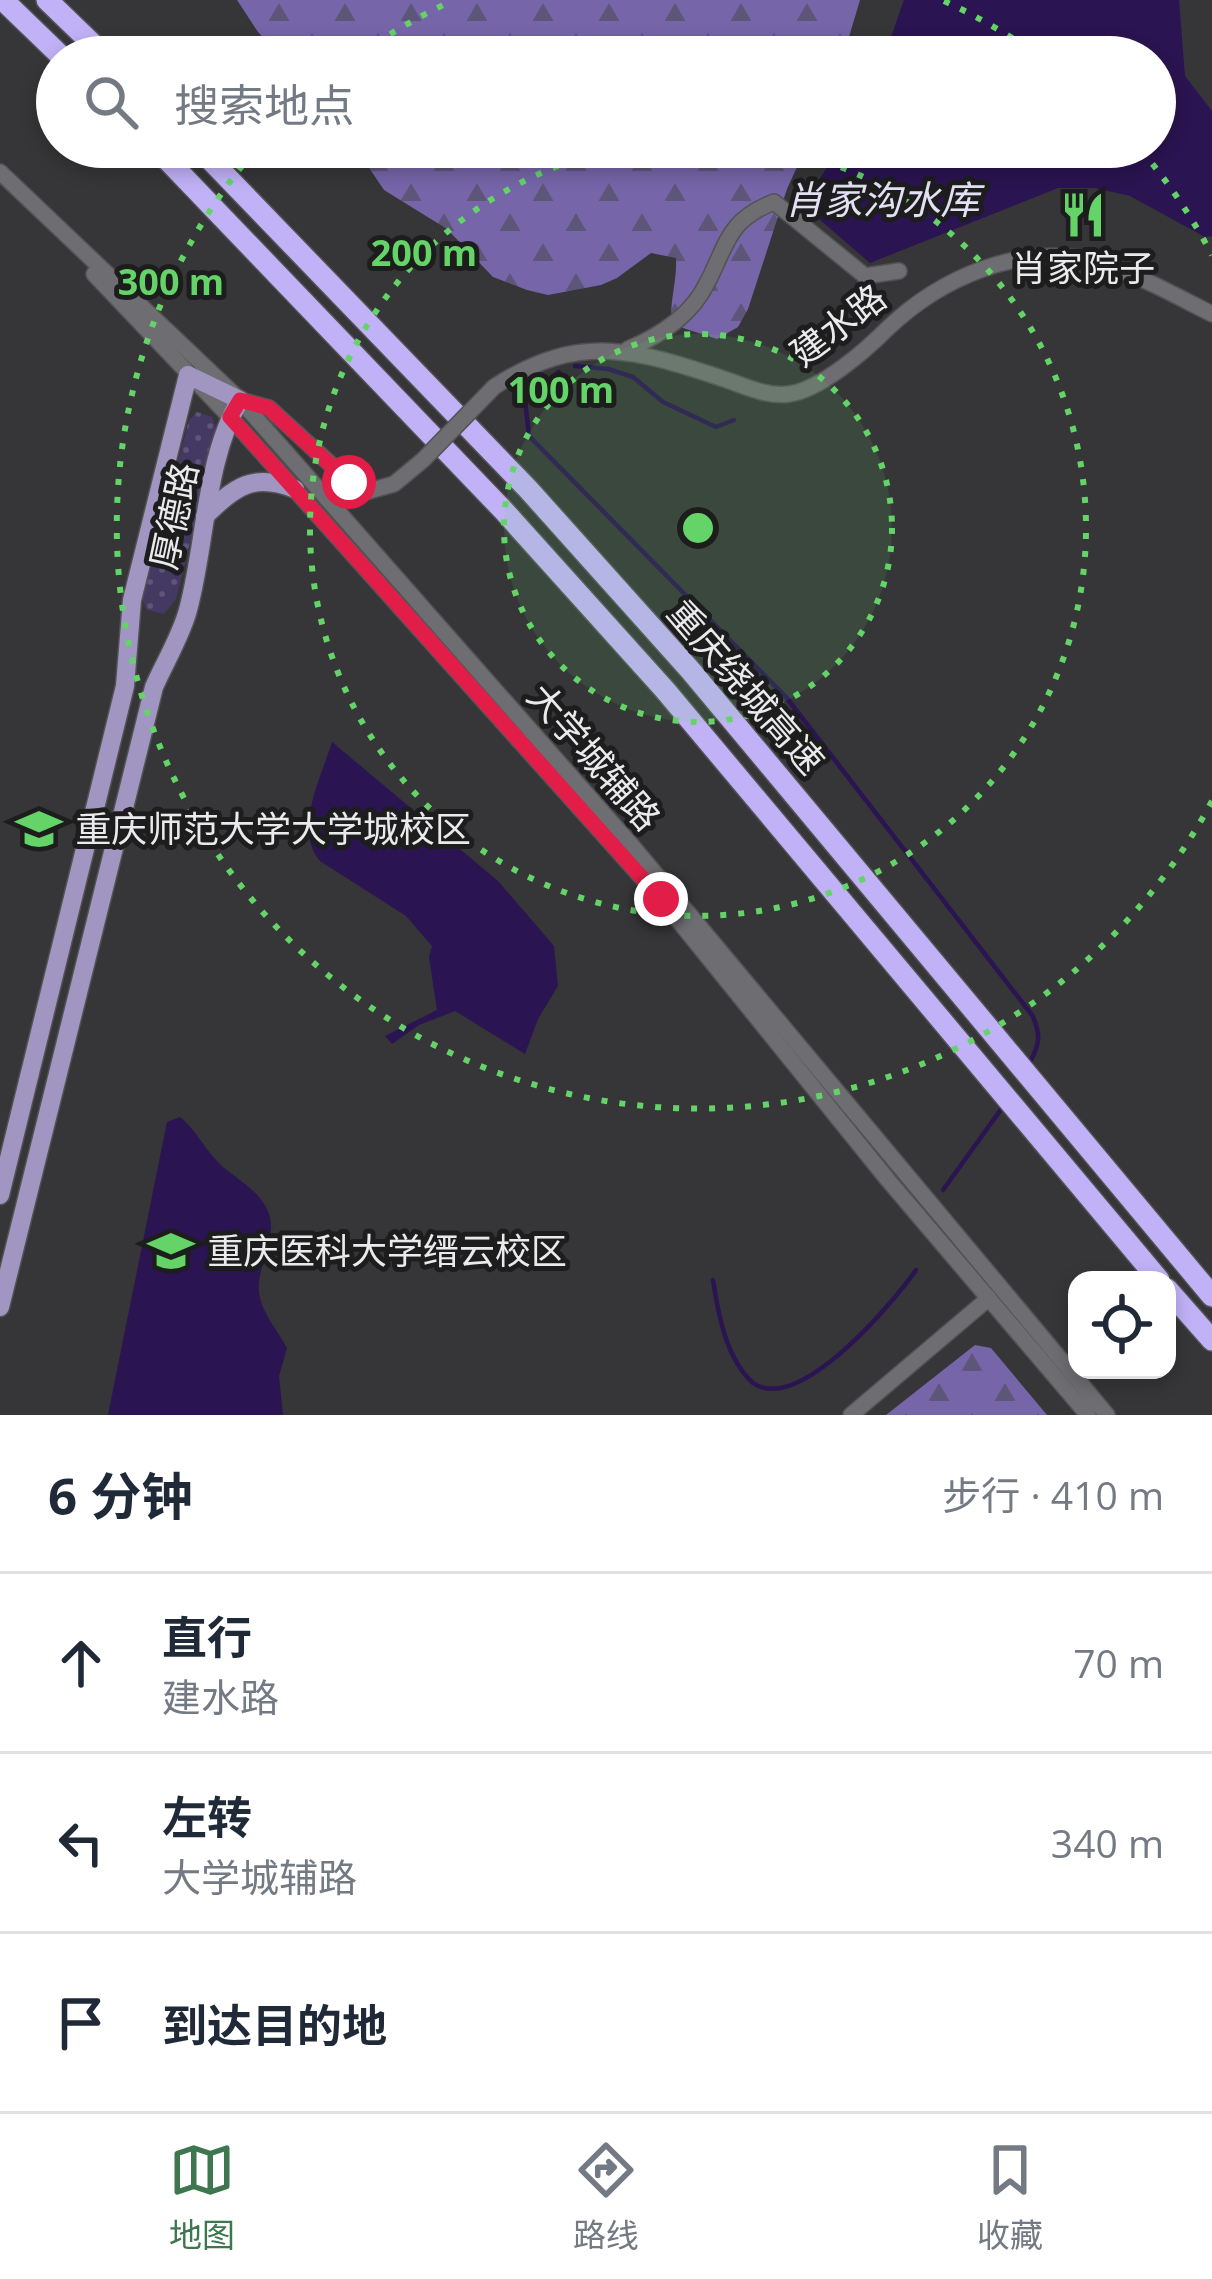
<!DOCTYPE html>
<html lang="zh">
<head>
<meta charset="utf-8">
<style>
  body { margin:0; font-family:"Open Sans","Noto Sans SC",sans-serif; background:#f6f6f7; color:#1f2937 }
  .controls { position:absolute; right:36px; bottom:36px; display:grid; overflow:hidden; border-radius:24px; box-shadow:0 6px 18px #0003 }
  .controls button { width:108px; height:108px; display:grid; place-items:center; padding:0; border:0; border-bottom:3px solid #e0e1e3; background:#fff; color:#1f2937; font:60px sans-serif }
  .stop { position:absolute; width:36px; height:36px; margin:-27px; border:9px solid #e11d48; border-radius:50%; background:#fff }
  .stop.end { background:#e11d48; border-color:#fff; box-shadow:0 3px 12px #0008 }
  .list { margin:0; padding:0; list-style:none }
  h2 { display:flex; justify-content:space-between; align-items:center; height:156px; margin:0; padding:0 48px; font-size:51px }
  h2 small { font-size:39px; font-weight:400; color:#747a83 }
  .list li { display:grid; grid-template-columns:78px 1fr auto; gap:36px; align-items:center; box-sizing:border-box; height:180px; padding:0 48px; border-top:3px solid #e0e1e3 }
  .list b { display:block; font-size:45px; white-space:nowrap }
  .list p { margin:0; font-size:39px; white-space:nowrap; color:#747a83 }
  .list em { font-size:39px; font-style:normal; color:#747a83 }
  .icon { flex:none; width:66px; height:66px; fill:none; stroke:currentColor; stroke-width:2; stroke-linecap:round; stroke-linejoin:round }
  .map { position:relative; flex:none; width:1212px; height:1415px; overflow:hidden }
  .search { position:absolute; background:#fff; box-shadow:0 6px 18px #0003; left:36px; right:36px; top:36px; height:132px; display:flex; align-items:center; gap:30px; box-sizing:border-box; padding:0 42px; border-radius:66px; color:#747a83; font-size:45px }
  .sheet { height:696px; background:#fff }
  nav { display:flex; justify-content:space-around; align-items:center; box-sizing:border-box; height:168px; border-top:3px solid #e0e1e3; background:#fff; font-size:33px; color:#747a83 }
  nav a { display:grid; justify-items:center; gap:6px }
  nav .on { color:#3e764d }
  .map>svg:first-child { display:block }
  .grass { fill:url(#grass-dots) }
  .forest { fill:url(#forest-firs) }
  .water { fill:#2a1451 }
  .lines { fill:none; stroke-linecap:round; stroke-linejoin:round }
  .stream { stroke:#2a1451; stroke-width:4.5 }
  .minor-casing { stroke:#525254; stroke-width:18 }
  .major-casing { stroke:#525254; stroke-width:21 }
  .highway-casing { stroke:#525254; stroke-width:24 }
  .minor { stroke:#6e6d71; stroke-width:15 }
  .major { stroke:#a096c1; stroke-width:18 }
  .highway { stroke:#c1b1f7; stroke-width:21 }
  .minor-bridge-casing { stroke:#525254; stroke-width:18; stroke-linecap:butt }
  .minor-bridge { stroke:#6e6d71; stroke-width:15 }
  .route { stroke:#e11d48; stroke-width:15 }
  .ring { fill:none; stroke:#64d468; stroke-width:6; stroke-dasharray:6 12 }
  .labels { text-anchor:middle; stroke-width:10; stroke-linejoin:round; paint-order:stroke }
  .poi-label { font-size:36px; fill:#eaeaec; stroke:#1d1d1e; text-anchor:start }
  .street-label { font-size:36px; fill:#eaeaec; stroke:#1d1d1e }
  .water-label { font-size:39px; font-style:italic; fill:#e4e0f4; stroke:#1d1d1e }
  .centre { fill:#64d468; stroke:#1d1d1e; stroke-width:6 }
  .ring-label { font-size:36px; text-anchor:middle; font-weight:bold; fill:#64d468; stroke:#1d1d1e; stroke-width:10; stroke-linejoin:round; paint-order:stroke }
</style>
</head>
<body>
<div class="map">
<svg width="1212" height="1415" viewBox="0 0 1212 1415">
  <defs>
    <pattern id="grass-dots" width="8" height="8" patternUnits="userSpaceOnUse" patternTransform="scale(3)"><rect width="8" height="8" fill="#433962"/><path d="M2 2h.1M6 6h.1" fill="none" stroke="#5e5679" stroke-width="1.8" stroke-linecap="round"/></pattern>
    <pattern id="forest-firs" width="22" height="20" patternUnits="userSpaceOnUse" patternTransform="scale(3)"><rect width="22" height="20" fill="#7665a9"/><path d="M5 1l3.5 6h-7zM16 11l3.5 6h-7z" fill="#5e5678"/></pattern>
  </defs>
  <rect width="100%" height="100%" fill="#363538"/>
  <path class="grass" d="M197 412 212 417 218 433 176 599 164 614 147 610 142 599 189 420Z"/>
  <g class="forest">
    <path d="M237 0H860L843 57H282L258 32Z"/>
    <path d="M355 147H806L787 189 748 309 738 327 717 339 683 328 671 318C671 297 677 279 676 258L651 253 617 278 601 285 548 295 527 290 493 277 447 229 384 190Z"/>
    <path d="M975 1345 991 1348 1047 1415H886Z"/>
  </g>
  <g class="water">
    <path d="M904 0H1179L1185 76 1212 111V236L1205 237 1130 196 1095 188H1058L870 263 803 205 840 147H1155V57H884Z"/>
    <path d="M332 742 498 881 554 946 558 986 538 1019 525 1054 455 1011 419 1025 392 1044 385 1036 437 1010 429 957 432 946 406 916 320 861C293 830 321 778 332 742Z"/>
    <path d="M180 1117C196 1130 203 1146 216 1160 233 1179 260 1188 269 1214 278 1242 253 1270 260 1298 264 1315 279 1333 287 1348L279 1376 283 1415H108L167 1122Z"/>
  </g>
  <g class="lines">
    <g class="stream">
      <path d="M575 366 608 369 633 377 663 402 716 427 734 420"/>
      <path d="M559 372 525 400 529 436 786 697 1032 1015C1041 1034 1040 1044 1030 1062"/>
      <path d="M943 1190 1002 1108"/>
      <path d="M713 1280C718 1313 726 1359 753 1383 799 1415 893 1303 916 1270"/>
    </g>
    <g class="minor-casing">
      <g id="minor">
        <path d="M0 172 240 400 634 848 1107 1415"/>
        <path d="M94 274 230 417 661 899 888 1180 1088 1415"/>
        <path d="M628 349C659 336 690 317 706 285 728 244 726 221 774 202L865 276 899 271"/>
        <path d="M494 387C579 331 637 350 727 380 747 387 768 397 789 394 820 390 865 351 887 329 940 278 1021 242 1095 262 1136 273 1174 295 1212 314"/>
        <path d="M240 400 269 408 349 481 369 491 394 484 423 460"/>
        <path d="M851 1415 989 1298"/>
      </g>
    </g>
    <g class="major-casing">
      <g id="major">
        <path d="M205 516C235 487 253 472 295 489"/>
        <path d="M0 1195 125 686 132 600 188 375 240 400C205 459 206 544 188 610 181 636 165 662 154 687L0 1307"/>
      </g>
    </g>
    <g class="highway-casing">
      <g id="highway">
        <path d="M3 0 62 57"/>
        <path d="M47 0 106 57"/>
        <path d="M155 147 504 511 665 690 1159 1280"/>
        <path d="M198 147 528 489 691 671 1212 1296"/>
        <path d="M1167 1289 1212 1340"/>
      </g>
    </g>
    <use href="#minor" class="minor"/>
    <use href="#major" class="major"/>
    <use href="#highway" class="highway"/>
    <g class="minor-bridge-casing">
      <path id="minor-bridge" d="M423 460 494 387"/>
    </g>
    <use href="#minor-bridge" class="minor-bridge"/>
  </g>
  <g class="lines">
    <path class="route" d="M349 482 269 408 240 400 230 417 661 899"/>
  </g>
  <circle cx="698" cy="528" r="194" fill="#64d468" fill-opacity=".12"/>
  <g class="ring">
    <circle cx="698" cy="528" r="194"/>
    <path d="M772 147A388 388 0 1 1 624 147"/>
    <path d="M1212 801A582 582 0 1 1 255 150M360 54A582 582 0 0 1 452 1M944 1A582 582 0 0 1 1036 54M1141 150A582 582 0 0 1 1212 255"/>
  </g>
  <defs>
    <g id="restaurant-bare" transform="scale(3.6)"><path d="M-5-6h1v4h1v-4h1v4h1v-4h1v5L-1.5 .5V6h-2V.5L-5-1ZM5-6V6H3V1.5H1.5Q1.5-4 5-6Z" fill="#64d468" stroke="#1d1d1e" stroke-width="2.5" paint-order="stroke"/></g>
    <g id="university-bare" transform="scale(3.6)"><path d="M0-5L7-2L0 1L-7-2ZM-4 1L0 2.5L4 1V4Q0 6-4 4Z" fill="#64d468" stroke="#1d1d1e" stroke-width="2.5" paint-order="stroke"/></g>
  </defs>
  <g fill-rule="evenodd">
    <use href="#restaurant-bare" x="1083" y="215"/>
    <use href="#university-bare" x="39" y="829"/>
    <use href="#university-bare" x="171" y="1251"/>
  </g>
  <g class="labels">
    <g class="poi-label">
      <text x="1083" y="281" text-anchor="middle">肖家院子</text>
      <text x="75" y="842">重庆师范大学大学城校区</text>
      <text x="207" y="1264">重庆医科大学缙云校区</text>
    </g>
    <g class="street-label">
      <text transform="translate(838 325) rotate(-37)" y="13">建水路</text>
      <text transform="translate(174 516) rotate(-78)" y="13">厚德路</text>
      <text transform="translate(746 687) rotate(49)" y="13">重庆绕城高速</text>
      <text transform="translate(594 757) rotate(49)" y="13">大学城辅路</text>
    </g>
    <g class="water-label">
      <text x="882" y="214">肖家沟水库</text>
    </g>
  </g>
  <circle cx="698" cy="528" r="18" class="centre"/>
  <g class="ring-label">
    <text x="424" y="266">200 m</text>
    <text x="171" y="295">300 m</text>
    <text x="561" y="403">100 m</text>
  </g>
</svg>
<div class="controls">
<button><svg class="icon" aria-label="locate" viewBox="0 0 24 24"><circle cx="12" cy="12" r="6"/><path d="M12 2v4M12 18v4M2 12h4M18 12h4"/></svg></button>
</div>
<div class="stop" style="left:349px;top:482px"></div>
<div class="stop end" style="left:661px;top:899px"></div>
<div class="search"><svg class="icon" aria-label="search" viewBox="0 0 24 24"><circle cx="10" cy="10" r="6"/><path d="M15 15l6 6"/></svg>搜索地点</div>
</div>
<section class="sheet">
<h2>6 分钟<small>步行 · 410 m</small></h2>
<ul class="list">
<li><svg class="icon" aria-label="ahead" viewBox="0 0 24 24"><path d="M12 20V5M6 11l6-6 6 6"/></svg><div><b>直行</b><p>建水路</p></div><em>70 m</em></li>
<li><svg class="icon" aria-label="left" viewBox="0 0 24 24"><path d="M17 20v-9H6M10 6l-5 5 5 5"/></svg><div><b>左转</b><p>大学城辅路</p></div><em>340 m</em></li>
<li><svg class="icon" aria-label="arrive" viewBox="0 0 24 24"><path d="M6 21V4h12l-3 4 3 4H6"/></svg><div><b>到达目的地</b></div></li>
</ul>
</section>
<nav>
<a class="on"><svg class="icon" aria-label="map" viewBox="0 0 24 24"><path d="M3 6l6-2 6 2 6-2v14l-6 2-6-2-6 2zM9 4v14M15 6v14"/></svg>地图</a>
<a><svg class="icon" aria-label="directions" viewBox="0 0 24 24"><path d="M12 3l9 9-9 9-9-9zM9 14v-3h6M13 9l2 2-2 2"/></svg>路线</a>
<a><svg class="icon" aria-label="saved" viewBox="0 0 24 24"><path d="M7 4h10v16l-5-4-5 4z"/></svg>收藏</a>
</nav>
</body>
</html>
